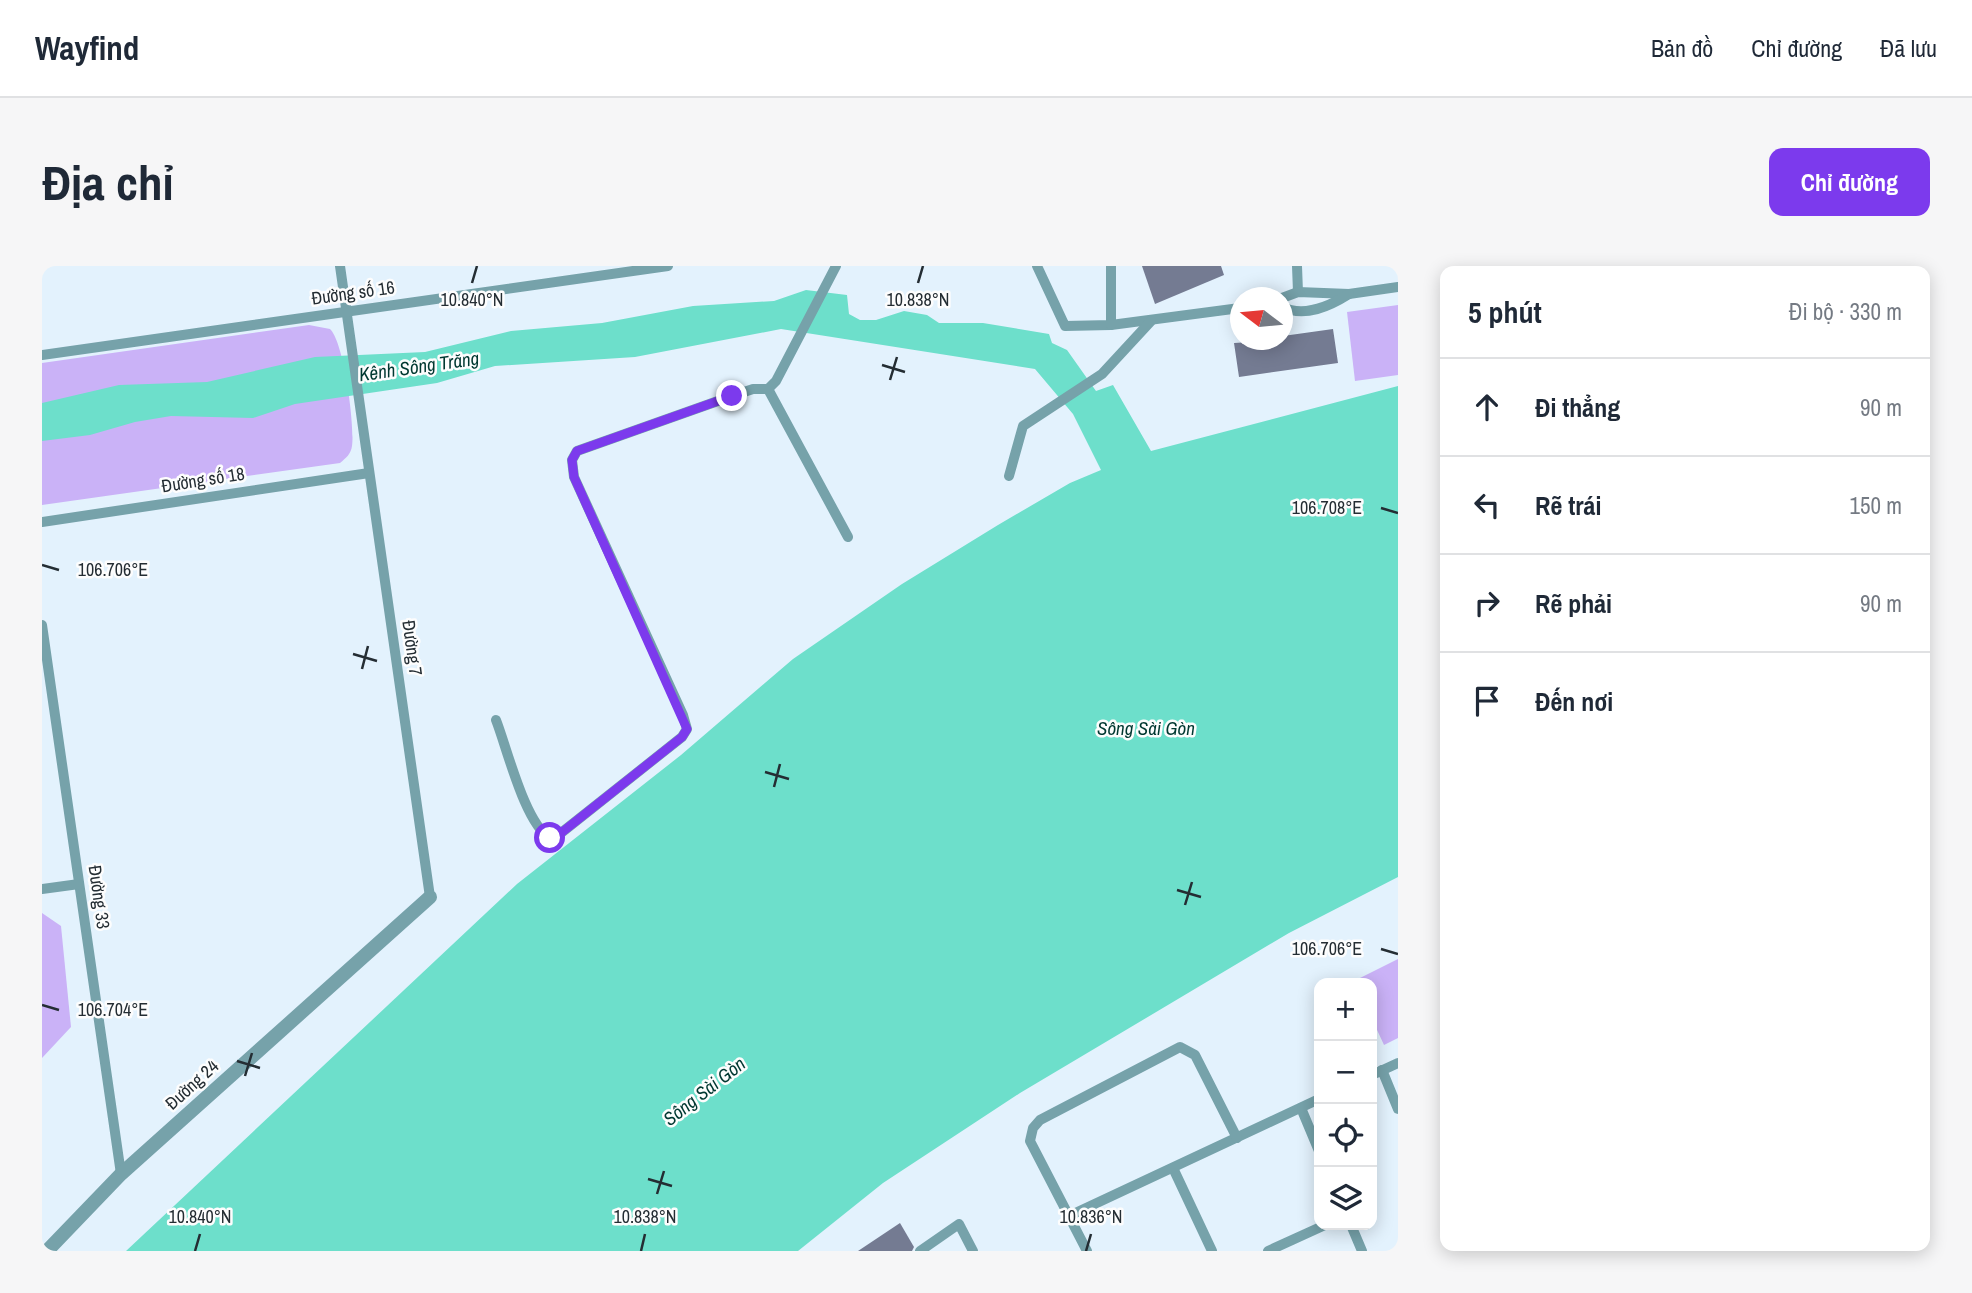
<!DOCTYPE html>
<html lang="vi">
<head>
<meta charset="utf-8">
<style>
  body { margin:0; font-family:"Archivo Narrow",sans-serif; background:#f6f6f7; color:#1f2937 }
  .controls { position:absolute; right:21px; bottom:21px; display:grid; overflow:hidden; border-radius:14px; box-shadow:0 4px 18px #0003 }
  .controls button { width:63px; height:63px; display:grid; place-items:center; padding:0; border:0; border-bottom:2px solid #e0e1e3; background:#fff; color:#1f2937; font:35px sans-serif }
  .compass { position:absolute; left:1188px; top:21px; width:63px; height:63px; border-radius:50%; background:#fff; box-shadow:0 4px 18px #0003; rotate:286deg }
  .stop { position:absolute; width:21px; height:21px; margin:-16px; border:5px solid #7c3aed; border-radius:50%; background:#fff }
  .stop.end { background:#7c3aed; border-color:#fff; box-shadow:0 2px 7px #0008 }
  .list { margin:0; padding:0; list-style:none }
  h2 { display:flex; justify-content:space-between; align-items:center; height:91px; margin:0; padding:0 28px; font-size:30px }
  h2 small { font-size:23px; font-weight:400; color:#747a83 }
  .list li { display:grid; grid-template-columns:46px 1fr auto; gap:21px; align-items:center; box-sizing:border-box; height:98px; padding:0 28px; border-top:2px solid #e0e1e3 }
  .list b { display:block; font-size:26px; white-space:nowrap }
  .list em { font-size:23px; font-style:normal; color:#747a83 }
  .icon { flex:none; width:38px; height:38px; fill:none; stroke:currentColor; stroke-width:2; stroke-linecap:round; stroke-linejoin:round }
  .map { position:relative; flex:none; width:1356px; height:985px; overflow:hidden; border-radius:14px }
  header { display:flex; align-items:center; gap:42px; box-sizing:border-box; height:98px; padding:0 35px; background:#fff; border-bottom:2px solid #e0e1e3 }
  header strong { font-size:33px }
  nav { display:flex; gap:38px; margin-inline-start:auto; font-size:24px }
  .intro { display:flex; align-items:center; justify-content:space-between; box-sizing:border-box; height:168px; padding:0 42px }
  h1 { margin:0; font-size:49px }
  .button { padding:18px 32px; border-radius:14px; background:#7c3aed; color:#fff; font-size:24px; font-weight:700 }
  main { display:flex; gap:42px; padding:0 42px }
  aside { flex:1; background:#fff; border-radius:14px; box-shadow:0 4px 18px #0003 }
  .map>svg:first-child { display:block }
  .green { fill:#cab2f7 }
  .water { fill:#6ddfcb }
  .building { fill:#747b92 }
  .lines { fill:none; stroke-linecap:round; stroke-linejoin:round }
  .minor { stroke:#76a2aa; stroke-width:10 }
  .tertiary { stroke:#76a2aa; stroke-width:14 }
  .route { stroke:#7c3aed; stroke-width:9 }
  .ticks { fill:none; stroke:#242d33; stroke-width:2.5 }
  .labels { text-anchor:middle; stroke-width:5; stroke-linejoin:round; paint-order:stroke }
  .street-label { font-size:18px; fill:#242d33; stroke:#fdfdfd }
  .water-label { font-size:19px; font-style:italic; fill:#003831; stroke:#fdfdfd }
  .ticks-label { font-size:18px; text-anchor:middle; fill:#242d33; stroke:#fdfdfd; stroke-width:5; stroke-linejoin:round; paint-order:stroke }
</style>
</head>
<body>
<header>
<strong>Wayfind</strong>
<nav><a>Bản đồ</a><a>Chỉ đường</a><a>Đã lưu</a></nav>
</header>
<div class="intro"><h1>Địa chỉ</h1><a class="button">Chỉ đường</a></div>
<main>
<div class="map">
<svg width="1356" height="985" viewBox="0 0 1356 985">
  <rect width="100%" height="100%" fill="#e3f2fd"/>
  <g class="green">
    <path d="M1356 39V109L1313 115 1305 46Z"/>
    <path d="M267 59 288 63C302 76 313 160 310 180 309 188 304 192 298 197L0 239V97Z"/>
    <path d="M0 647 19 660 29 761 0 792Z"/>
    <path d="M1356 693V772L1342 779 1330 753V717H1313L1312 715Z"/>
  </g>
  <path class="water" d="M764 24 805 29 807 48 818 54H834L862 45 885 49 897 57H941L1007 68 1010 77 1025 84 1054 125 1071 119 1109 185 1356 120V611L1247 667 978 827 841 917 756 985H84L475 618 639 489 751 393 860 318 956 259 1028 217 1059 204 1031 148 993 103 739 63 593 91 453 100 395 117 253 138 211 152 129 150 93 156 48 169 0 175V137L77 119 165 116 273 91 383 86 469 65 560 57 651 40 732 35Z"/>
  <g class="building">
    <path d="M1100 0H1179L1182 9 1113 38Z"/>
    <path d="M1291 63 1296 97 1197 111 1192 77 1241 74V70Z"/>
    <path d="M858 957 872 981 870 985H816Z"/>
  </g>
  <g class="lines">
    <g class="minor">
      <path d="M298 0 388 631"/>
      <path d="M995 0 1023 60 1069 59 1198 42"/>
      <path d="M1069 0V59"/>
      <path d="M1255 0 1256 26"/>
      <path d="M1240 32 1256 26 1307 28 1356 21"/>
      <path d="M1240 41C1263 52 1288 40 1307 28"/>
      <path d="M0 89 626 0"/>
      <path d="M726 123 806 271"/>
      <path d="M967 210 981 160 1060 108 1109 55"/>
      <path d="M0 256 327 207"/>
      <path d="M0 359 79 908"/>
      <path d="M454 454C465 482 483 558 508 572L519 567 640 471 645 463 641 449 532 211 530 194 535 185 690 130 711 123H726L734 115 794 0"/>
      <path d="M0 623 37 618"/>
      <path d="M1340 804 1356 843"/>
      <path d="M1330 809 1356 797"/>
      <path d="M1259 842 1277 885"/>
      <path d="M1131 902 1170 985"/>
      <path d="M1027 950 1277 833"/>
      <path d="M1309 959 1320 985"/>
      <path d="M878 985 917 958 931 985"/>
      <path d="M1045 985 988 875 991 862 998 854 1138 781 1153 789 1195 872"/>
      <path d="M1226 985 1283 959"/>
    </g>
    <path class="tertiary" d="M5 985 79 908 388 631"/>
  </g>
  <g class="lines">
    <path class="route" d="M508 572 519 567 640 471 645 463 532 211 530 194 535 185 690 130"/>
  </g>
  <path class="ticks" d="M430 17 435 0M876 17 881 0M840 99 863 106M848 114 855 91M1339 242 1356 247M0 299 17 304M311 388 335 395M320 403 326 380M723 506 747 513M732 521 738 498M1135 624 1159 631M1143 639 1150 616M1339 683 1356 688M0 739 17 744M195 795 218 802M203 810 210 787M606 913 630 920M615 928 622 905M153 985 158 968M599 985 603 968M1044 985 1049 968"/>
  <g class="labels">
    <g class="street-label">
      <text transform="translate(311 27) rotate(-8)" y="6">Đường số 16</text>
      <text transform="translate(161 214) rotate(-9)" y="6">Đường số 18</text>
      <text transform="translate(370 382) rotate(82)" y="6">Đường 7</text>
      <text transform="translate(57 631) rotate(82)" y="6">Đường 33</text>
      <text transform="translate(150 819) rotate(-42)" y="6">Đường 24</text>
    </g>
    <g class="water-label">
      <text transform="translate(377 100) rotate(-8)" y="7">Kênh Sông Trăng</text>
      <text x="1104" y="469">Sông Sài Gòn</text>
      <text transform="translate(662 825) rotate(-38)" y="7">Sông Sài Gòn</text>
    </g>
  </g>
  <g class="ticks-label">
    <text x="430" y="40">10.840°N</text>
    <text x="876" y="40">10.838°N</text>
    <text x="1285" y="248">106.708°E</text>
    <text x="71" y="310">106.706°E</text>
    <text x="1285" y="689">106.706°E</text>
    <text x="71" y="750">106.704°E</text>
    <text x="158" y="957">10.840°N</text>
    <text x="603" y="957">10.838°N</text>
    <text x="1049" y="957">10.836°N</text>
  </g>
</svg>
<div class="controls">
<button>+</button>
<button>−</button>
<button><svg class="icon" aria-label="locate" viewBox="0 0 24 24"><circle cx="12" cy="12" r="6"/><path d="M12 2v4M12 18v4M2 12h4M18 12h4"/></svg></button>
<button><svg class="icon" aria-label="layers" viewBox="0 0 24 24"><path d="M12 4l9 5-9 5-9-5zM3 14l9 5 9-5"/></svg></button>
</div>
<svg class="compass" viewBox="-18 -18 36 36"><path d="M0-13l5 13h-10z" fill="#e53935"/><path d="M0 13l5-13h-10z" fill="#747a83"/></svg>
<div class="stop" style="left:508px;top:572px"></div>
<div class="stop end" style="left:690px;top:130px"></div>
</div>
<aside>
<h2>5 phút<small>Đi bộ · 330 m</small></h2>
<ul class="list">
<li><svg class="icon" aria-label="ahead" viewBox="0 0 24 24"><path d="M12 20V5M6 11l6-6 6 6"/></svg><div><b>Đi thẳng</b></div><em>90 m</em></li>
<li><svg class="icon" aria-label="left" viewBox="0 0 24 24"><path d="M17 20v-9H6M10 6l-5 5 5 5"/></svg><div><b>Rẽ trái</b></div><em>150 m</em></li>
<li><svg class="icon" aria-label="right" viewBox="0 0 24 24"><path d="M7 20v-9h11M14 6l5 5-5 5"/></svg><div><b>Rẽ phải</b></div><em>90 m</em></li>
<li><svg class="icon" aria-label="arrive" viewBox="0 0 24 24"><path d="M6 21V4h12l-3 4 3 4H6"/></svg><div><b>Đến nơi</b></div></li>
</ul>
</aside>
</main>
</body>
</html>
